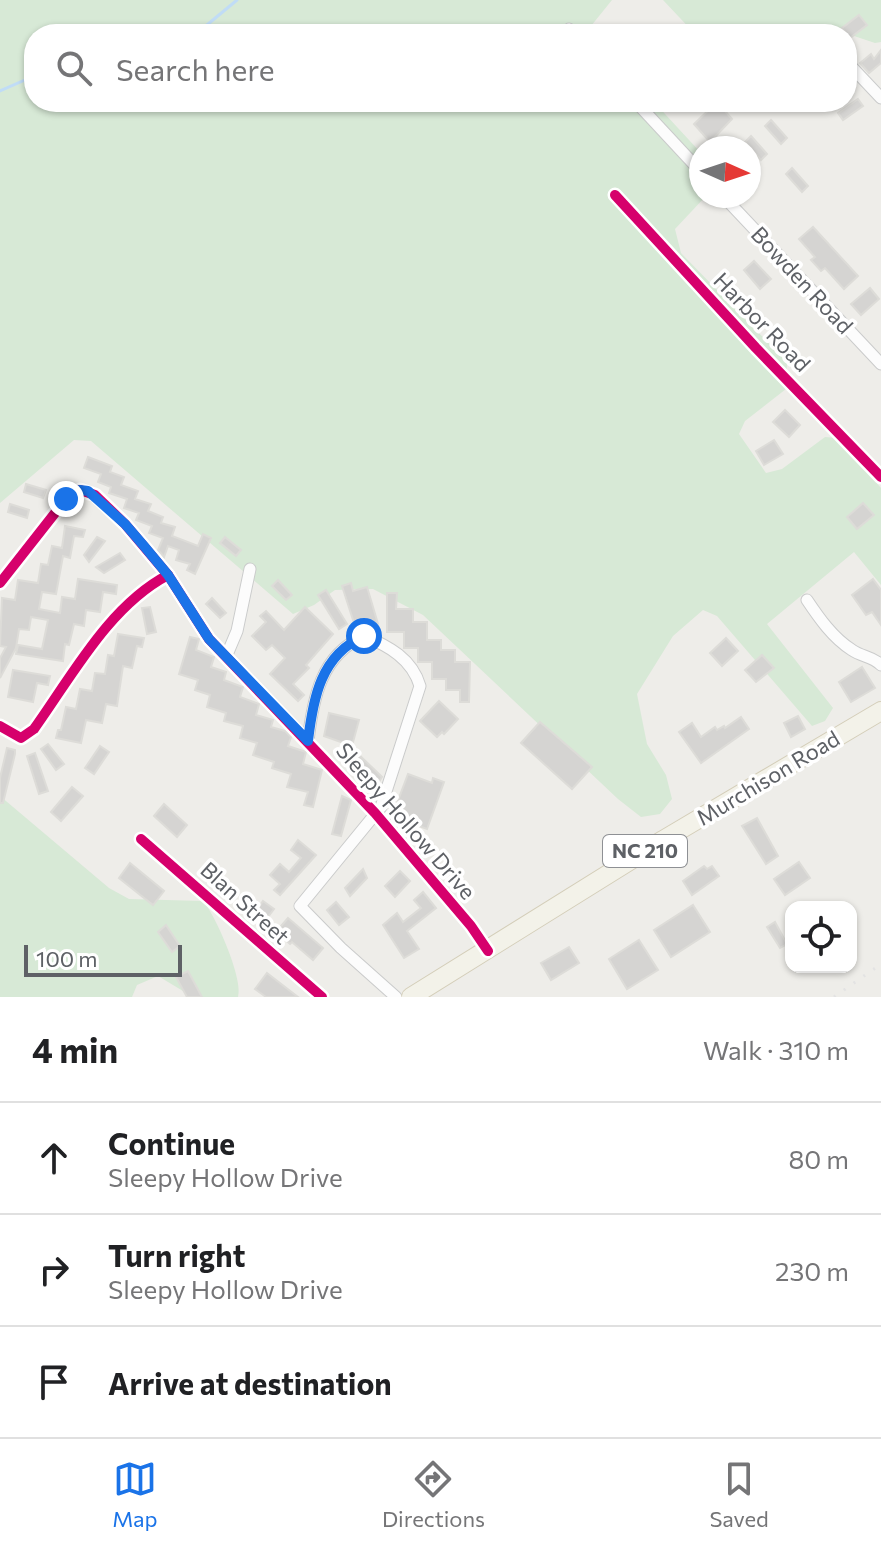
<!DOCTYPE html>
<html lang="en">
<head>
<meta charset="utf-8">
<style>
  body { margin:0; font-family:Commissioner,sans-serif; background:#f2f2f2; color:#202124 }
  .controls { position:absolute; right:24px; bottom:24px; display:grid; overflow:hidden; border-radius:16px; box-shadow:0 2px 6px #0004 }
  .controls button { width:72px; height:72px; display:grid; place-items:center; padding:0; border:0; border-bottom:2px solid #e0e0e0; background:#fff; color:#202124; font:40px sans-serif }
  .compass { position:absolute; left:689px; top:136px; width:72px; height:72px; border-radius:50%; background:#fff; box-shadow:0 2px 6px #0004; rotate:93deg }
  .scale { position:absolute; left:24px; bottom:20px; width:158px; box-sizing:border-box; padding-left:8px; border:4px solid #5e6166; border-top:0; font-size:22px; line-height:28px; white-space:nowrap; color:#5e6166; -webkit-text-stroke:6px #fff; paint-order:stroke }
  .stop { position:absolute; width:24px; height:24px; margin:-18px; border:6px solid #1a73e8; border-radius:50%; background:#fff }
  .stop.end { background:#1a73e8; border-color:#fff; box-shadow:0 2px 8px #0008 }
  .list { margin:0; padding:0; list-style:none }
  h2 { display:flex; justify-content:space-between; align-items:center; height:104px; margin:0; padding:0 32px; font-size:34px }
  h2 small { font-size:26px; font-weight:400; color:#757577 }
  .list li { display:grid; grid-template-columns:52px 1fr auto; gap:24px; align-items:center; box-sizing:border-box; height:112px; padding:0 32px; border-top:2px solid #e0e0e0 }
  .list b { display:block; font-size:30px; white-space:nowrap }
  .list p { margin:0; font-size:26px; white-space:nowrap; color:#757577 }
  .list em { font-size:26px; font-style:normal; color:#757577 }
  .icon { flex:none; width:44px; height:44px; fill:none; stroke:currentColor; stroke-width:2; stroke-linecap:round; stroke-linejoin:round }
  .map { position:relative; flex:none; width:881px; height:997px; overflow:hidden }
  .search { position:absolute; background:#fff; box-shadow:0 2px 6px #0004; left:24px; right:24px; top:24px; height:88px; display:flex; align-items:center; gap:20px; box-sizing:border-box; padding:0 28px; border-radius:32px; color:#757577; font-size:30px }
  .sheet { height:440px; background:#fff }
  nav { display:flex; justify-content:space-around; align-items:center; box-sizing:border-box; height:112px; border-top:2px solid #e0e0e0; background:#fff; font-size:22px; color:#757577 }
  nav a { display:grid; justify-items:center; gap:4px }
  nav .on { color:#1a73e8 }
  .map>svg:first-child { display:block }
  .green { fill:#d7e9d6 }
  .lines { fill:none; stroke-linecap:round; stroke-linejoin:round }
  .stream { stroke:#c0dcf6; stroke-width:3 }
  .building { fill:#d5d4d2; stroke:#dddcd8; stroke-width:2 }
  .minor-casing { stroke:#cacbcb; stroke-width:13 }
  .primary-casing { stroke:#d4ceb9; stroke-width:20 }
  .minor { stroke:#fcfcfc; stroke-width:11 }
  .primary { stroke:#f3f2e9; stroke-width:18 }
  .rail { stroke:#e3e3e3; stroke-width:3; stroke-dasharray:2 10; stroke-linecap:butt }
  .cycleway-casing { stroke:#fff; stroke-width:15 }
  .cycleway { stroke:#d6006c; stroke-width:10 }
  .route { stroke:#1a73e8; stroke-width:10 }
  .labels { text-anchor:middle; stroke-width:7; stroke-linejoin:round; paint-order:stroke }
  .shield { fill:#fff; stroke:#8e9094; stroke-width:2 }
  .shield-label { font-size:20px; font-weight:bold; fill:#5e6166 }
  .street-label { font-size:22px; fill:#5e6166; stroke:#fff }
</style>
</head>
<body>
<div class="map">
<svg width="881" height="997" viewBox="0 0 881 997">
  <rect width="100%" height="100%" fill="#eeede9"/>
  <g class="green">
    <path d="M0 0H612L591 26 595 34H34V102H654L701 153V196H706L675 229 681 253 787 362 786 389 745 421 739 434 766 473 782 469 825 437 837 438 881 488V585L854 552 767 624 833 708 825 721 812 726 717 616 703 610 673 636 637 694 647 744 666 775 672 799 660 814 641 817 618 799 423 615 373 589 335 590 314 605 293 614 91 441 74 440 0 503Z"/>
    <path d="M663 0H881V42L875 43 836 30 832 34H695Z"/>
    <path d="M0 796 109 888 129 899 203 901C215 914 244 980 238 997H193L158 976 137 985 132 997H0Z"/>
  </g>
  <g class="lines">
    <g class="stream">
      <path d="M196 34 237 0"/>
      <path d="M0 91 34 76"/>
    </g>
  </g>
  <g class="building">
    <path d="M859 15 867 25 850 38 842 28Z"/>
    <path d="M881 50V63L869 73 860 63 871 54 874 59Z"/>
    <path d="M858 99 863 106 843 120 838 113Z"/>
    <path d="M717 102 732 119 710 142 694 124Z"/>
    <path d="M771 120 787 138 781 144 765 126Z"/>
    <path d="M751 136 767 154 761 160 745 142Z"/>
    <path d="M792 168 808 186 802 192 786 174Z"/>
    <path d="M813 227 858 276 844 289 825 268 821 271 811 260 815 257 799 239Z"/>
    <path d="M754 261 771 279 760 289 744 270Z"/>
    <path d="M870 288 879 299 861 315 851 304Z"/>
    <path d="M785 410 800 425 789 437 773 422Z"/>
    <path d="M774 440 783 454 764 465 756 451Z"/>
    <path d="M88 457 112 466 110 472 124 477 121 485 138 491 135 499 151 504 148 511 163 517 161 523 175 527 172 536 198 546 203 534 211 538 195 574 187 570 190 564 176 560 179 550 168 546 164 557 158 550 163 538 149 533 152 526 136 520 139 513 124 508 127 499 109 493 111 487 98 482 101 474 84 468Z"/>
    <path d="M26 484 46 490 43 498 24 492Z"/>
    <path d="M863 503 874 515 857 529 847 517Z"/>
    <path d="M10 504 29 510 27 518 8 512Z"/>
    <path d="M65 526 85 530 83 537 74 536 70 558 63 556 56 594 42 592 39 609 60 613 62 597 75 599 78 579 117 585 116 594 103 592 100 612 86 610 84 626 74 624 69 645 65 644 63 661 16 654 18 645 42 649 48 620 31 617 29 630 19 629 16 648 0 678V658L6 647 0 646 2 598 15 600 18 580 38 583 41 564 48 565 52 546 62 548Z"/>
    <path d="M97 537 105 541 89 562 84 555Z"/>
    <path d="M225 537 241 550 236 556 220 543Z"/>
    <path d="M120 553 125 560 104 573 96 567Z"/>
    <path d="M873 579 881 590V625L872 612 866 615 852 595Z"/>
    <path d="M278 580 292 595 286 600 272 586Z"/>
    <path d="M351 583 353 591 367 587 378 624 370 627 367 619 354 623 342 586Z"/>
    <path d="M326 590 347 624 339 629 318 595Z"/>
    <path d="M387 593H397L396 609H413V622H427V640H441V650H455V662H470L469 702H460V690H446V679H432V662H418V648H404V632H387Z"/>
    <path d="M212 598 226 613 220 618 206 604Z"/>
    <path d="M150 607 156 632 147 634 142 608Z"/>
    <path d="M305 607 333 634 306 665 309 668 293 684 304 695 298 701 270 674 285 658 272 645 266 650 252 636 266 622 260 616 266 611 284 630Z"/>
    <path d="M118 634 144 638 142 647 137 646 132 668 123 666 117 706 106 704 102 723 86 720 81 743 56 738 58 730H61L66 707 76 709 80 689 92 691 95 673 105 674 108 655 114 656Z"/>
    <path d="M190 637 199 639 196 650 214 657 211 667 226 672 224 680 243 687 240 697 259 704 256 715 273 720 271 727 285 731 291 737 288 746 306 752 303 764 322 770 313 807 304 805 308 792 287 787 291 774 272 768 274 762 253 755 257 743 240 738 243 726 224 721 226 713 207 707 210 695 195 690 198 680 179 674Z"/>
    <path d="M726 638 738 651 722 666 710 653Z"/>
    <path d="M762 655 774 668 756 682 745 670Z"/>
    <path d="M862 667 875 688 851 702 839 682Z"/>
    <path d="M13 670 50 676 48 685 37 683 33 702 8 697Z"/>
    <path d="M439 701 458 719 444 734 442 732 437 737 420 721Z"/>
    <path d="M329 713 359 720 352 746 324 736Z"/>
    <path d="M798 716 805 729 791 737 784 723Z"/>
    <path d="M741 717 749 729 701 763 679 732 692 723 701 737 715 727 717 730 724 726 725 728Z"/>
    <path d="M540 722 592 767 572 789 521 743Z"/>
    <path d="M48 744 64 764 56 770 41 749Z"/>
    <path d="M100 746 109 752 94 774 85 768Z"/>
    <path d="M7 748 15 750V754L3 803H0V778Z"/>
    <path d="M355 751 382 777 377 785 349 758Z"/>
    <path d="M35 753 48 791 39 794 27 756Z"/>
    <path d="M408 774 432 783 433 778 444 782 427 829 403 820 402 824 391 819Z"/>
    <path d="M72 787 83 796 61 821 51 812Z"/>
    <path d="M342 796 351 800 341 836 332 834Z"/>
    <path d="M164 804 187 825 177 837 154 816Z"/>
    <path d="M757 818 778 856 766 864 742 826Z"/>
    <path d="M298 840 316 855 280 895 274 890 280 884 270 875 280 864 289 872 301 858 291 850Z"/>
    <path d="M799 862 810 878 785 895 774 879Z"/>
    <path d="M130 863 164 891 153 905 119 878Z"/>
    <path d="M704 866 707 869 712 866 719 876 692 895 683 881Z"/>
    <path d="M363 869 367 878 350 896 345 888Z"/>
    <path d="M400 871 410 881 395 897 385 886Z"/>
    <path d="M423 892 436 908 407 931 419 949 404 958 383 925 397 913 403 922 421 908 414 900Z"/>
    <path d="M263 901 274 909 265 921 254 914Z"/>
    <path d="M336 902 349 917 339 925 327 910Z"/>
    <path d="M693 905 710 932 671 957 654 930Z"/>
    <path d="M288 918 323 948 313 960 292 942 290 944 276 932Z"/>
    <path d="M775 922 787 944 780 948 767 927Z"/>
    <path d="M166 925 180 946 172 952 158 932Z"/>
    <path d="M639 940 658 970 627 989 609 959Z"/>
    <path d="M569 947 579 963 551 980 541 963Z"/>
    <path d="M188 971 202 997H187L176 977Z"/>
    <path d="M267 973 298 997H266L255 989Z"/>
  </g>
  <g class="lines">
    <g class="minor-casing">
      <g id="minor">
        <path d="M569 29 573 34"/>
        <path d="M847 62 881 98"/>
        <path d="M636 102 701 172"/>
        <path d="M615 195 756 348 881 477"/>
        <path d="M723 196 881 364"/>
        <path d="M0 583 66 499 80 490 95 495 125 524 168 575 209 639 375 813 471 926 488 951"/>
        <path d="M807 600C819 618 833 638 852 650 862 657 872 656 881 665"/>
        <path d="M226 657 237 631 250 569"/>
        <path d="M0 726 21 738 34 729C72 676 109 606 168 575"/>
        <path d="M308 741C313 698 321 655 364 636 389 646 412 659 420 686L381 807 300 906 341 948 396 997"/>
        <path d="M141 839 322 997"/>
      </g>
    </g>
    <g class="primary-casing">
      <path id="primary" d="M411 997 663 840 881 711"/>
    </g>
    <use href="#minor" class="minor"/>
    <use href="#primary" class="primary"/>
    <path class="rail" d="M834 997 881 964"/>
    <g class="cycleway-casing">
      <g id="cycleway">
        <path d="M615 195 756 348 881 477"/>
        <path d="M0 583 66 499 80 490 95 495 125 524 168 575 209 639 375 813 471 926 488 951"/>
        <path d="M0 726 21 738 34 729C72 676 109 606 168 575"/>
        <path d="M141 839 322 997"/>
      </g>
    </g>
    <use href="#cycleway" class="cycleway"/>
  </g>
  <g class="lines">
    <path class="route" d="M66 499 80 490 88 491 125 524 144 546 168 575 209 639 308 741C313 698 321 655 364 636"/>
  </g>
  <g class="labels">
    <rect class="shield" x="603" y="835" width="84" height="32" rx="6"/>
    <g class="shield-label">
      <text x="645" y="858">NC 210</text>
    </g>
    <g class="street-label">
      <text transform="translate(802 280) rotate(47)" y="8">Bowden Road</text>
      <text transform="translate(762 322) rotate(46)" y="8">Harbor Road</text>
      <text transform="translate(768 778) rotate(-31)" y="8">Murchison Road</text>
      <text transform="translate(406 821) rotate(49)" y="8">Sleepy Hollow Drive</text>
      <text transform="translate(245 903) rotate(42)" y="8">Blan Street</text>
    </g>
  </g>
</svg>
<div class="controls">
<button><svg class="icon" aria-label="locate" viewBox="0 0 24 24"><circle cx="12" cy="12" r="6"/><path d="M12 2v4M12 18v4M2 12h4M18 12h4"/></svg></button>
</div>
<svg class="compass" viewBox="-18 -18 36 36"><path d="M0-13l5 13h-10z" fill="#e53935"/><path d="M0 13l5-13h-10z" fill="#757577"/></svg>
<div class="scale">100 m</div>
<div class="stop" style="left:364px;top:636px"></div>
<div class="stop end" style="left:66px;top:499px"></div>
<div class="search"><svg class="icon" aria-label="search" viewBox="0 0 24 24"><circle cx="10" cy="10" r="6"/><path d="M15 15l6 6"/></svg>Search here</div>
</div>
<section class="sheet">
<h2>4 min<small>Walk · 310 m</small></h2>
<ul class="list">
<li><svg class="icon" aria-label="ahead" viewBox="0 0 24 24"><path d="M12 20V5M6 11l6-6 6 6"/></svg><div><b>Continue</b><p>Sleepy Hollow Drive</p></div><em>80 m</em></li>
<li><svg class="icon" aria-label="right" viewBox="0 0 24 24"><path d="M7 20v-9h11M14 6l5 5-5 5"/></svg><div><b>Turn right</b><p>Sleepy Hollow Drive</p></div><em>230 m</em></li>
<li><svg class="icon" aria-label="arrive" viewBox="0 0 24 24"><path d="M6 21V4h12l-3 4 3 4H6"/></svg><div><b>Arrive at destination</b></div></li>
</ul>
</section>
<nav>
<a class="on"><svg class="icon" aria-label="map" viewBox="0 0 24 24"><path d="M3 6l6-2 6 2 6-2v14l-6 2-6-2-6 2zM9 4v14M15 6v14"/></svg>Map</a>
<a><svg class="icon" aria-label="directions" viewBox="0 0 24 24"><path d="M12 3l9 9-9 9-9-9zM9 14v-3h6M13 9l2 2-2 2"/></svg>Directions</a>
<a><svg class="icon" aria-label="saved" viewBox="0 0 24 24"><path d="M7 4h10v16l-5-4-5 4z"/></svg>Saved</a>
</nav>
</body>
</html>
